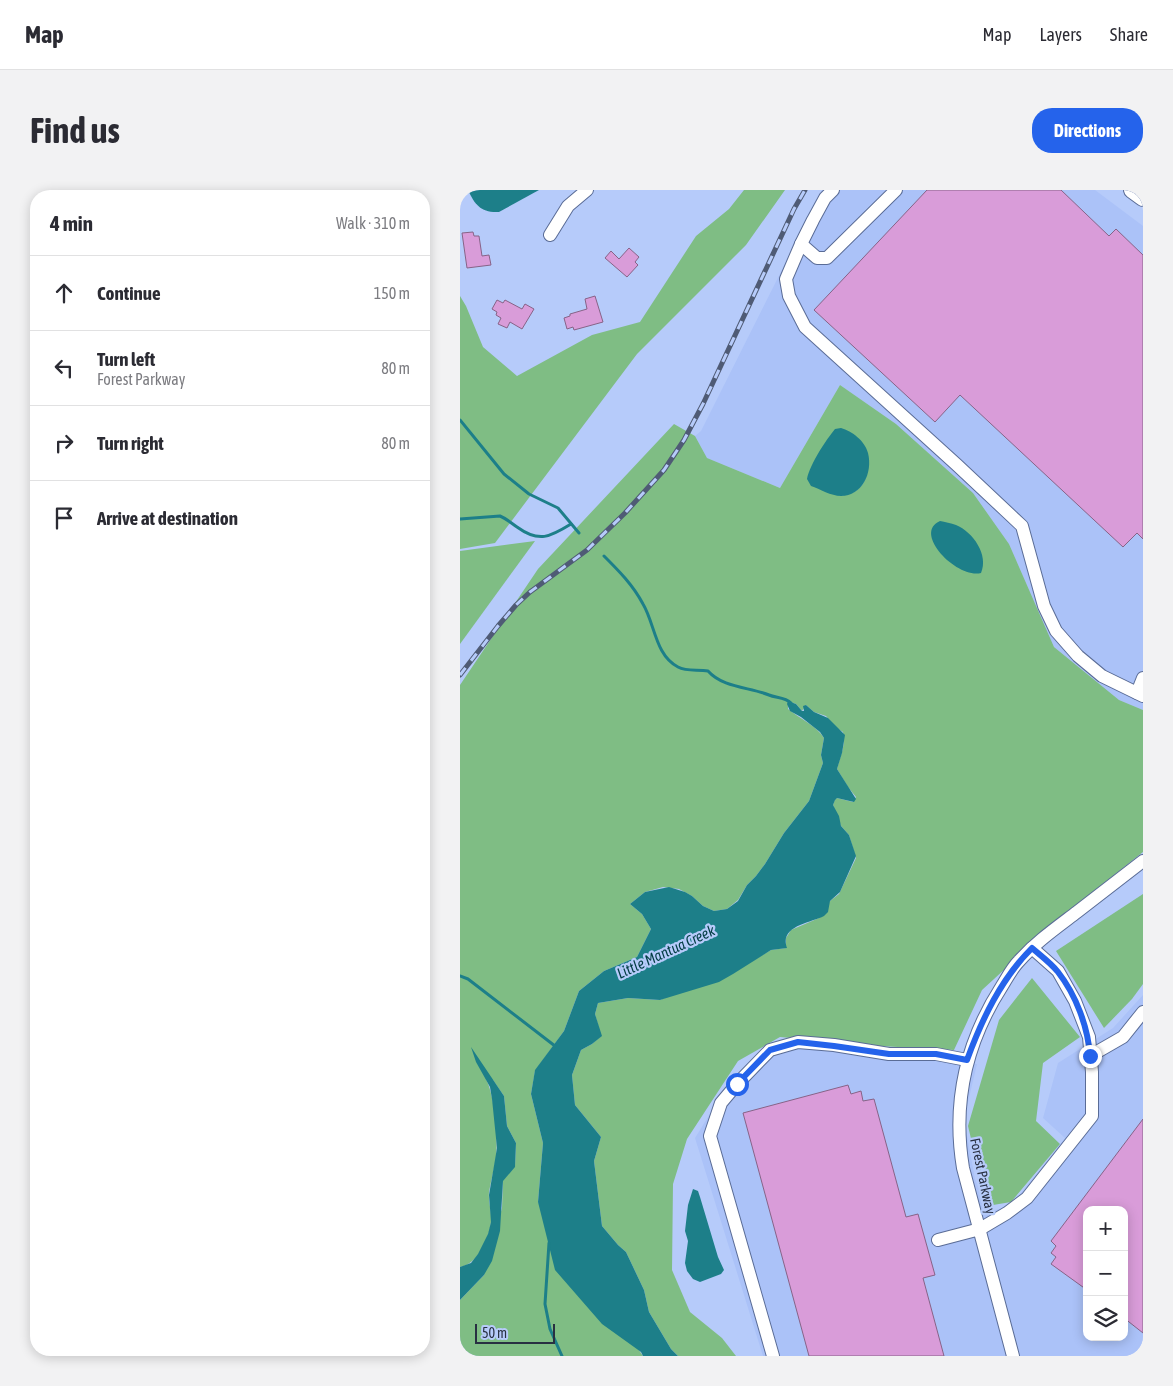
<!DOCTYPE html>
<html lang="en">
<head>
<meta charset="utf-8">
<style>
  body { margin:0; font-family:"Asap Condensed",sans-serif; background:#f2f2f3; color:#2b2b33 }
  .controls { position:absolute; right:15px; bottom:15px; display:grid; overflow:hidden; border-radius:10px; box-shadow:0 2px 12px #0003 }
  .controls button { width:45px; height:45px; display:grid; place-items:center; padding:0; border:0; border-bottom:1px solid #e1e1e2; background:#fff; color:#2b2b33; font:25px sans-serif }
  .scale { position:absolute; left:15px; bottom:12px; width:80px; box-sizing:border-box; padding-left:5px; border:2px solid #283042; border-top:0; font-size:14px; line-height:18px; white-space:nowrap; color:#283042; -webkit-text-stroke:4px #b6cbfa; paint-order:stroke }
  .stop { position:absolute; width:15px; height:15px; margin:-11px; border:4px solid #2563eb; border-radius:50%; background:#fff }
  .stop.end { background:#2563eb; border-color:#fff; box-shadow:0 1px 5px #0008 }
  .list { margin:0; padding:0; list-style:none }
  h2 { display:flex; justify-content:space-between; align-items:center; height:65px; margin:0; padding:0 20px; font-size:21px }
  h2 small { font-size:16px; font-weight:400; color:#7c7c81 }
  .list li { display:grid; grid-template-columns:32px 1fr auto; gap:15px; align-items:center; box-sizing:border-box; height:75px; padding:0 20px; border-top:1px solid #e1e1e2 }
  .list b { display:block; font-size:19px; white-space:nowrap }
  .list p { margin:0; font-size:16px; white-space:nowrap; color:#7c7c81 }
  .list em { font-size:16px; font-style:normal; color:#7c7c81 }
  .icon { flex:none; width:28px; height:28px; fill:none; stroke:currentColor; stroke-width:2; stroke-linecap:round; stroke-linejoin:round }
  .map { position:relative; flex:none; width:683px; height:1166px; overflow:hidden; border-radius:20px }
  header { display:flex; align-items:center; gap:30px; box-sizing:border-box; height:70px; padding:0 25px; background:#fff; border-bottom:1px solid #e1e1e2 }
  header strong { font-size:24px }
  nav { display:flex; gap:28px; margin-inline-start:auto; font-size:18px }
  .intro { display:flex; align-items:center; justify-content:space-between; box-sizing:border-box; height:120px; padding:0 30px }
  h1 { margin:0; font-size:35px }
  .button { padding:12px 22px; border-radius:20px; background:#2563eb; color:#fff; font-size:18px; font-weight:700 }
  main { display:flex; gap:30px; padding:0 30px }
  aside { flex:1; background:#fff; border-radius:20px; box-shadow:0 2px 12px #0003 }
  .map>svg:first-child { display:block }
  .built { fill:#abc2f8; fill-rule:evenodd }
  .green { fill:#7fbd84; fill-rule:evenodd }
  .water { fill:#1d7f89 }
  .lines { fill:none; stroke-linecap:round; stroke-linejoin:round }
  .stream { stroke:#1d7f89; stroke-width:3 }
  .building { fill:#d99cd9; stroke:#876387 }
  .minor-casing { stroke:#5a6c96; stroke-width:14 }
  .major-casing { stroke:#5a6c96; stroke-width:18 }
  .minor { stroke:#fff; stroke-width:12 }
  .major { stroke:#fff; stroke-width:16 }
  .rail-casing { stroke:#4f5b75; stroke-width:5 }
  .rail { stroke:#b6cbfa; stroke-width:3; stroke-dasharray:9; stroke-linecap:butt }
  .route { stroke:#2563eb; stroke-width:6 }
  .labels { text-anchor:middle; stroke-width:4.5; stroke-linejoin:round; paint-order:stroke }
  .street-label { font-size:14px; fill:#283042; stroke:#b6cbfa }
  .water-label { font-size:15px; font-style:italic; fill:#013c42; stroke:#b6cbfa }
</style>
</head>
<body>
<header>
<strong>Map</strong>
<nav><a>Map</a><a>Layers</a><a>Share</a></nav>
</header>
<div class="intro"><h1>Find us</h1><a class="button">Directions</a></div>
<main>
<aside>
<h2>4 min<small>Walk · 310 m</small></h2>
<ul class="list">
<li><svg class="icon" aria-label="ahead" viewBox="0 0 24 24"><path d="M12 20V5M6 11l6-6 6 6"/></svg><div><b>Continue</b></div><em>150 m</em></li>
<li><svg class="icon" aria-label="left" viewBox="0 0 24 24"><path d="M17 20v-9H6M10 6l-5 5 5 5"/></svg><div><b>Turn left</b><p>Forest Parkway</p></div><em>80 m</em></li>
<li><svg class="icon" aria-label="right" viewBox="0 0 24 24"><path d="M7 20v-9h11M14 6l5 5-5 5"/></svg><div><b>Turn right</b></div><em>80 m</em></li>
<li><svg class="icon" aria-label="arrive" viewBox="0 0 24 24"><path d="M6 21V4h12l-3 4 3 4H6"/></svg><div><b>Arrive at destination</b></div></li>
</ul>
</aside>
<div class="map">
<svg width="683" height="1166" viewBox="0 0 683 1166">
  <rect width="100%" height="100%" fill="#b6cbfa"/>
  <g class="built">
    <path d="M362 0H635L683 36V520L659 510 594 457 549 354 513 303 436 234 380 195 320 298 247 268 235 246 241 241Z"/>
    <path d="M683 805V1166H303L235 948 266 898 324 851 517 874 504 929 515 989 528 1021 549 1018 605 948 583 928 598 873 653 838ZM627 1020H664V1147H627Z"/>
  </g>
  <g class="green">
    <path d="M284 0H325L286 55 177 164 35 353 0 359V106L6 116 23 157 57 186 132 145 180 132 236 46 269 19Z"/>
    <path d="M380 195 436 234 513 303 549 354 594 457 659 510 683 520V662L605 724 522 800 494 860 419 856 320 847 278 871 227 949 213 994 212 1080 230 1122 262 1148 276 1166H218L211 1159 189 1122 184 1100 166 1062 158 1055 142 1036 134 971 141 947 115 915 112 885 121 860 132 854 141 846 135 824 138 813 168 808 200 810 294 770 311 760 326 758V748L331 740 359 728 370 711 379 704 396 668 389 645 381 636 373 615 375 609 377 608 393 612 396 607 388 597 377 579C380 566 386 556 383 542L375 537 366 526 354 522 346 515 342 521 336 514 328 511V519C339 528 357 536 364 548L361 565 363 573 349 611 324 643 305 674 296 686 287 695 278 710 267 719 254 721 243 716 232 706 219 699 203 697 185 702 170 714 182 724 191 739 177 767 144 781 119 801 104 841 75 881 71 904 83 953 78 1012 183 1166H0V1110L24 1085 42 1018 43 990 55 976 56 953 47 936 44 906 33 890 26 889C35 907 38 948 36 968 34 979 31 991 29 1002 28 1012 32 1022 31 1032 29 1049 18 1074 0 1077V495L78 379 214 234 235 246 247 268 320 298ZM408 274C407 294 399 304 379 306Z"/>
    <path d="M75 351 0 454V361Z"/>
    <path d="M683 704V794L672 809 644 838 596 761Z"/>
    <path d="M572 788 620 847 583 873 576 931 600 954 551 1012 527 1016 508 936 539 830Z"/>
  </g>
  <g class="water">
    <path d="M8 0H79L39 22C21 23 15 15 8 0Z"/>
    <path d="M381 238C392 241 405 251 408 263 413 283 402 306 381 306 371 306 360 299 351 296L347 289C350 274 366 250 375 239Z"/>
    <path d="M480 331C485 332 491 333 496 335 513 342 529 365 521 383 497 389 452 343 480 331Z"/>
    <path d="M328 511 336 514 342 521H344L343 516 346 515 354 522 368 528 385 545 382 563 377 579 396 609 394 612 377 608 375 610 373 615 379 626 381 636 389 645 396 666 380 702 370 711 368 722 364 726C350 733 319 736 327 758L311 760 273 784 259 792 200 810 168 808 138 813 135 824 142 846 132 854 121 860 112 885 115 915 141 947 134 971 142 1036 158 1055 166 1062 184 1100 189 1122 211 1159 218 1166H183L181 1162 142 1134 95 1080 78 1012 83 953 71 904 75 880 104 841 119 801 144 781 177 767 191 739 182 724 170 714 185 702 209 697 225 702 232 706 243 716 254 721 267 719 278 711 287 695 296 686 305 674 324 643 349 611 363 573 361 565 364 548 360 542 341 527 330 521 327 514Z"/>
    <path d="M11 857 44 906 47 936 56 953 55 977 43 991 40 1041 32 1071 24 1085 0 1110V1077L11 1073 18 1064 28 1044 31 1032 29 1005 37 958 32 909 30 897 16 872Z"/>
    <path d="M233 999 238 1001 240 1007 258 1067 264 1080 261 1084 240 1092 233 1089 227 1081 225 1073 228 1051 225 1041 228 1015Z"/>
  </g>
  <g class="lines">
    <g class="stream">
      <path d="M0 230 44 284 69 304 98 318 119 343"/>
      <path d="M0 329 40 326C47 329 51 333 57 337 79 353 90 347 111 334"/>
      <path d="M144 366C159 381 173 395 183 414 195 434 195 465 218 477 227 482 238 479 248 481 263 498 290 497 309 505 316 508 325 507 331 513"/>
      <path d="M0 786 8 789 95 856"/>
      <path d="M89 1053 85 1114 90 1139 102 1166"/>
    </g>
  </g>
  <g class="building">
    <path d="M467 0H601L649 46 656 39 683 65V349L677 343 663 357 500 205 475 232 354 120Z"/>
    <path d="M13 42 14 46H19L22 66 29 65 31 75 7 78 2 43Z"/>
    <path d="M169 58 179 67 175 72 178 75 167 87 145 68 151 61 159 69Z"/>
    <path d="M135 106 143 132 114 140 113 137 107 139 104 128 110 126V124L127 119 125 109Z"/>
    <path d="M37 110 43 113 45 110 62 119 65 114 74 119 62 139 50 132 47 138 38 134 41 128 36 125 37 122 32 119Z"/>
    <path d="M388 895 391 904 401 901 403 911 414 909 446 1027 458 1024 475 1085 463 1088 484 1166H349L283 923Z"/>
    <path d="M683 929V1143L664 1128V1020H627V1100L591 1074 596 1067 591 1063 596 1056 591 1051Z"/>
  </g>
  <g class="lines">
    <g class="minor-casing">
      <g id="minor">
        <path d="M373 0 365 8 353 30 341 54 326 89 329 106 345 137 497 275 562 336 584 416 596 441 618 466 642 486 683 506"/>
        <path d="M90 45 108 16 127 0"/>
        <path d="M341 54 357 68H367L436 0"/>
        <path d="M677 503 683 488"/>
        <path d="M630 866 663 847 683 822"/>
        <path d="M478 1050 520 1039 547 1023 567 1008 632 926V882L629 847 615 811 598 781 572 758"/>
        <path d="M313 1166 250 946 261 913 277 894 310 860 338 852 374 855 429 864H476L507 870"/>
        <path d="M553 1166 503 978C492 912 506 852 542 796 547 788 552 778 559 771 576 752 596 738 617 722 639 705 661 688 683 671"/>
      </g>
    </g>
    <g class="major-casing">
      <path id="major" d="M672 0 683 8"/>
    </g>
    <use href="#minor" class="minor"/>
    <use href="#major" class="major"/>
    <g class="rail-casing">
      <path id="rail" d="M0 485 38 436 56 415 70 402 127 360 165 323 204 280 224 250 243 214 334 19 345 0"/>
    </g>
    <use href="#rail" class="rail"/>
  </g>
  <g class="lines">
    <path class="route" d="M277 894 310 860 338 852 374 856 429 864H476L507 870C522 829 541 789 572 758 580 765 591 773 598 782 616 805 628 837 630 866"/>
  </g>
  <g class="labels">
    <g class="street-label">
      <text transform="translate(523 986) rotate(78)" y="5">Forest Parkway</text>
    </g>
    <g class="water-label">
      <text transform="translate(206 762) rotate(-25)" y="5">Little Mantua Creek</text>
    </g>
  </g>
</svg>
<div class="controls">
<button>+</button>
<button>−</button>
<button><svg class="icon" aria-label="layers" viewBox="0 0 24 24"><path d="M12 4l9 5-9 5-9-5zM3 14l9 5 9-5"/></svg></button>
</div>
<div class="scale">50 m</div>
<div class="stop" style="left:277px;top:894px"></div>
<div class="stop end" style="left:630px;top:866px"></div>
</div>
</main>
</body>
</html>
